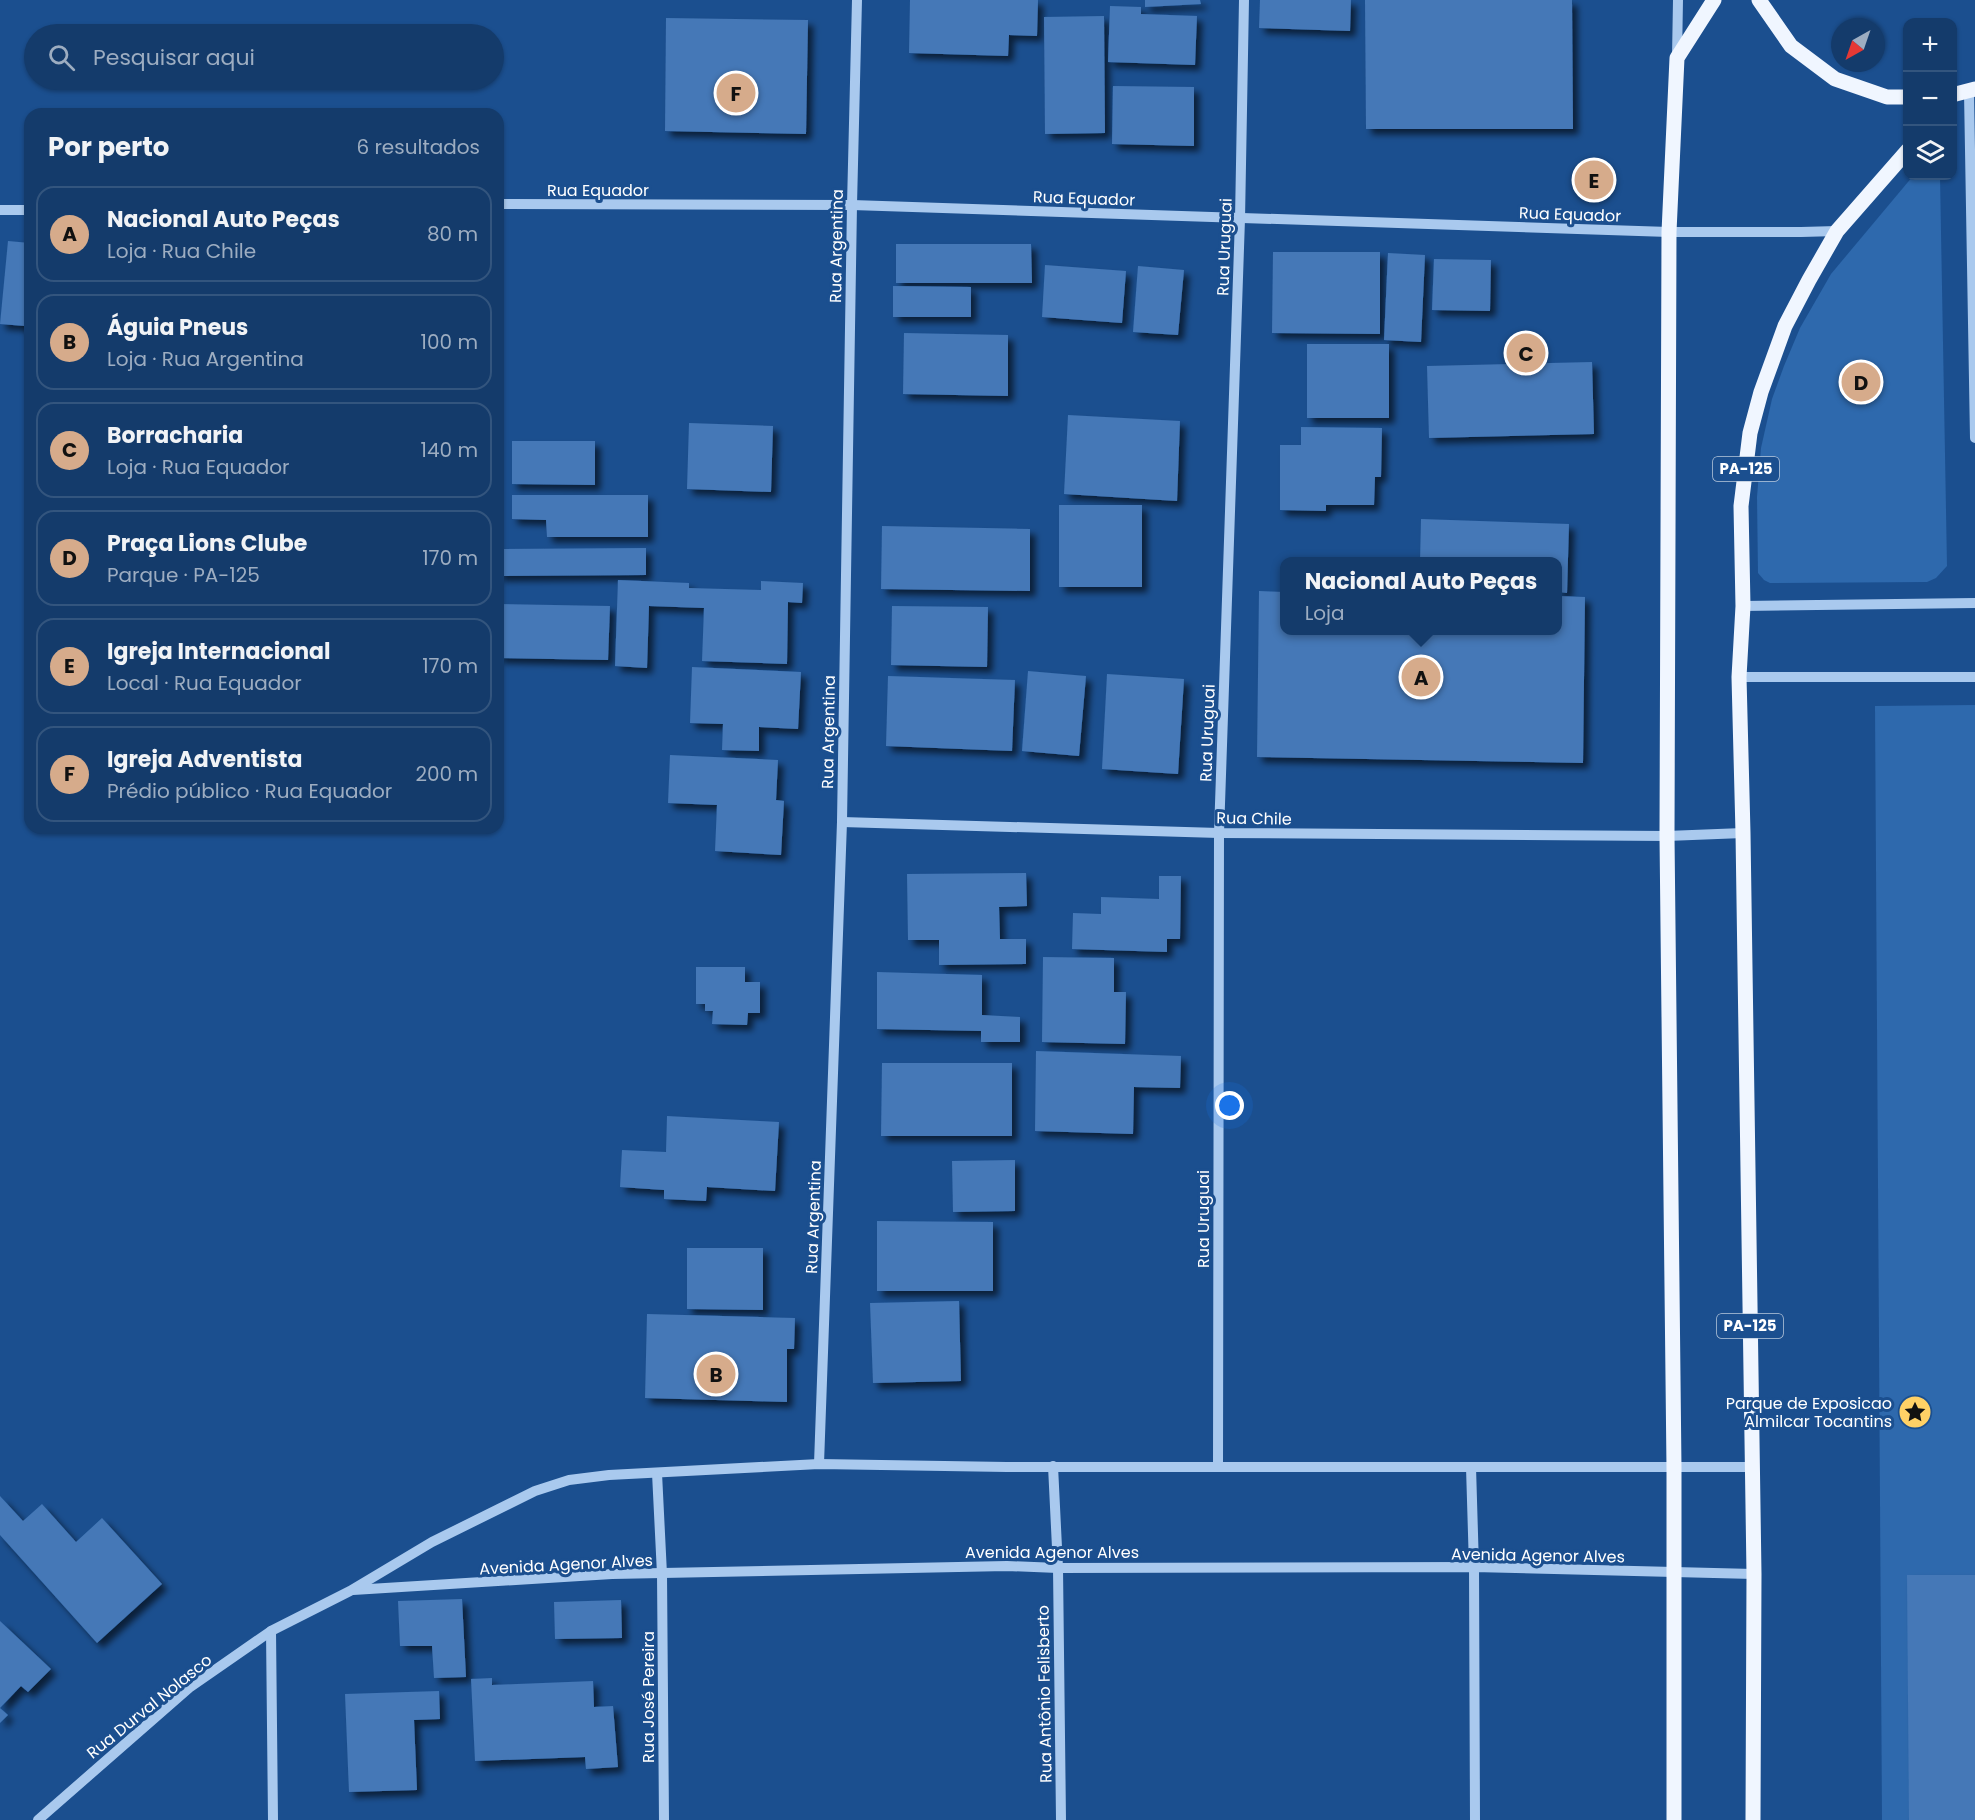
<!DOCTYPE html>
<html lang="pt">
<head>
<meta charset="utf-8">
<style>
  body { margin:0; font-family:Poppins,sans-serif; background:#1d4271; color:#f1f3f6 }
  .controls { position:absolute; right:18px; top:18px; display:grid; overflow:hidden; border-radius:12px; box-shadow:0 2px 4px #0004 }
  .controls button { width:54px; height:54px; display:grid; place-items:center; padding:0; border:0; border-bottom:2px solid #33557e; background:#143b6b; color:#f1f3f6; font:30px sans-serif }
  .compass { position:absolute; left:1831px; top:18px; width:54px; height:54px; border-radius:50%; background:#143b6b; box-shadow:0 2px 4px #0004; rotate:220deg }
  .you { position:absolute; left:1230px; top:1106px; width:21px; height:21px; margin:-15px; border:4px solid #fff; border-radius:50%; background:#1a73e8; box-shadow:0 0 0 9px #1a73e833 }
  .badge { display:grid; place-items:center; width:39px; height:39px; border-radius:50%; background:#d6ab8b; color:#111; font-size:20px; font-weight:700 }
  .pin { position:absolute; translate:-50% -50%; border:3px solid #fff; box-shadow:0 2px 6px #0006 }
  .popup { position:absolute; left:1280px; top:557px; width:282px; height:78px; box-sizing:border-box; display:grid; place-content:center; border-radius:12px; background:#143b6b; filter:drop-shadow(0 2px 4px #0005); font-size:20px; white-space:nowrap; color:#9dadc1 }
  .popup b { font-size:22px; color:#f1f3f6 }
  .popup::after { content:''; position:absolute; left:50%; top:100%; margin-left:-12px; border:12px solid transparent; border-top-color:#143b6b }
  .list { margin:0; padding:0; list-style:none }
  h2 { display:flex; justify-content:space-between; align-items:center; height:78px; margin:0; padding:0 24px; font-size:26px }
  h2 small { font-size:20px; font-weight:400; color:#9dadc1 }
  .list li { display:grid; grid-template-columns:39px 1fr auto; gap:18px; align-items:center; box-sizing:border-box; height:96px; margin:0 12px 12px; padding:0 12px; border:2px solid #33557e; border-radius:18px }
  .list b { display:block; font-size:22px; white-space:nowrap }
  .list p { margin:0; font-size:20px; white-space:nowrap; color:#9dadc1 }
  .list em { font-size:20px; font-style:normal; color:#9dadc1 }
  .icon { flex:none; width:33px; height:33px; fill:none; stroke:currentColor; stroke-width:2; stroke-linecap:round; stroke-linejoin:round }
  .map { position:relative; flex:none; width:1975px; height:1820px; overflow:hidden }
  .search { position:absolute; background:#143b6b; box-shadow:0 2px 4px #0004; left:24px; top:24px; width:480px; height:66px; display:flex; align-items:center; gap:15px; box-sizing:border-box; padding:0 21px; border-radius:33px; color:#9dadc1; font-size:22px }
  .panel { position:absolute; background:#143b6b; box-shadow:0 2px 4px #0004; left:24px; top:108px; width:480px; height:726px; border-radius:18px }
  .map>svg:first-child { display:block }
  .green { fill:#2e69ad }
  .building { fill:#4478b7; filter:url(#shadow) }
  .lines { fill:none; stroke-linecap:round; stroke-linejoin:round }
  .minor { stroke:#a9c9ee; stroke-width:10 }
  .major { stroke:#f0f6ff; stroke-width:15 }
  .labels { text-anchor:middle; stroke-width:6; stroke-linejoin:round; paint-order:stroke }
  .shield { fill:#1b4f8f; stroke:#bbcadd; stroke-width:1.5 }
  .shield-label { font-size:15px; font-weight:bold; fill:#fff }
  .street-label { font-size:16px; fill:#fff; stroke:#1b4f8f }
  .poi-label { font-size:16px; fill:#fff; stroke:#1b4f8f; text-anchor:end }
</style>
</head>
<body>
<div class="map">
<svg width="1975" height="1820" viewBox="0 0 1975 1820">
  <defs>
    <filter id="shadow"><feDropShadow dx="5.5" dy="5.5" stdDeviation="3" flood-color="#0009"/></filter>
  </defs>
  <rect width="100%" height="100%" fill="#1b4f8f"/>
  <g class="green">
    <path d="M1913 176H1940L1947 566 1936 578 1927 582 1770 583 1764 580 1758 573 1757 497 1761 448 1772 399 1784 366 1800 328 1831 274Z"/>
    <path d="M1975 705V1820H1882L1875 706Z"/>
  </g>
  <g class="building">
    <path d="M910 0H1038L1037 36 1009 35 1008 56 909 53Z"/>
    <path d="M1145 0H1200L1201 4 1145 7Z"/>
    <path d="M1260 0H1351L1350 31 1259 28Z"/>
    <path d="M1365 0H1572L1573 129H1366Z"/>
    <path d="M1110 6 1141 7V14L1197 16 1195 65 1108 62Z"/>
    <path d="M1104 16 1105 133 1045 134 1044 17Z"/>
    <path d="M666 18 808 20 806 134 665 131Z"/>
    <path d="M1113 86 1194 87V146L1112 144Z"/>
    <path d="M8 241 30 243V279L25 326 0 324Z"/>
    <path d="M896 244H1031L1032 283H896Z"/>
    <path d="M1273 252H1380V334L1272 333Z"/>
    <path d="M1388 253 1425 255 1421 342 1384 340Z"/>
    <path d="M1434 259 1491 260 1490 311 1432 310Z"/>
    <path d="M1045 265 1126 271 1122 323 1042 317Z"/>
    <path d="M1138 266 1184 270 1178 335 1133 332Z"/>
    <path d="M893 286 971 287V317H893Z"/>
    <path d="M904 333 1008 335V396L903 394Z"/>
    <rect x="1307" y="344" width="82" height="74"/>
    <path d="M1592 362 1594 434 1429 438 1427 366Z"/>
    <path d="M1068 415 1180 421 1177 501 1064 494Z"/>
    <path d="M689 423 773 426 771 492 687 489Z"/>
    <path d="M1301 427 1382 428 1381 477H1375L1374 505H1326V511L1280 510V445H1301Z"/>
    <path d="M512 441H595V485L512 484Z"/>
    <path d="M512 495H648V537H547L546 520 512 519Z"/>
    <rect x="1059" y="505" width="83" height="82"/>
    <path d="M1421 519 1569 524 1567 593 1558 592V562H1420Z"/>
    <path d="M882 526 1030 529V591L881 589Z"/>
    <path d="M646 548V575L498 576V549Z"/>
    <path d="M618 580 689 583V588L761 590V581L803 583 802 603 788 602 787 664 702 661 704 608 649 606 647 668 615 666Z"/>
    <path d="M1259 591 1284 592V630H1558V596L1585 597 1583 763 1257 757Z"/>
    <path d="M498 604 610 606 608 660 498 658Z"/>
    <path d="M892 606 988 607 987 667 891 665Z"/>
    <path d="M692 667 801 672 798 729 759 727V751L722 750 723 724 690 723Z"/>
    <path d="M1028 671 1086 676 1079 756 1022 751Z"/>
    <path d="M1107 674 1184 679 1178 774 1102 769Z"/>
    <path d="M888 676 1015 680 1012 751 886 746Z"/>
    <path d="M670 755 778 760 776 800 784 801 781 855 715 851 717 805 668 803Z"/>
    <path d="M1026 873 1027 906 999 907 1000 939H1026V964L939 965V940H908L907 874Z"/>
    <path d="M1159 876H1181L1180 939H1167V952L1072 949 1073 913 1101 914V897L1159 899Z"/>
    <path d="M1043 957 1114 958V992H1126L1125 1044 1042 1042Z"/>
    <path d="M696 967H745V982H760V1013H748L747 1025 712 1024 713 1011H705V1004H696Z"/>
    <path d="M877 972 982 975V1015L1020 1017V1042H981V1031L877 1029Z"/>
    <path d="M1036 1051 1181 1056 1180 1088 1134 1087 1133 1134 1035 1131Z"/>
    <path d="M882 1063H1012V1136H881Z"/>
    <path d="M667 1116 779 1122 775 1191 707 1187 706 1201 664 1199V1190L620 1187 622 1150 666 1152Z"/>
    <path d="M1015 1160V1211L953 1212 952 1161Z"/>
    <path d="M877 1221 993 1222V1291H877Z"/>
    <path d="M687 1248H763V1310L687 1309Z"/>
    <path d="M959 1301 961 1381 873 1383 870 1303Z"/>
    <path d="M647 1314 795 1318 794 1349H787V1402L645 1398Z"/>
    <path d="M0 1496 23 1521 42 1504 76 1542 102 1518 162 1584 97 1643 0 1535Z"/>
    <path d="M1907 1575H1975V1820H1909Z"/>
    <path d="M462 1599 466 1677 434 1678 432 1646H400L398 1601Z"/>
    <path d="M621 1600 622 1638 555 1639 554 1602Z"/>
    <path d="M0 1621 51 1669 28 1692 21 1686 0 1708 8 1715 0 1723Z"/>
    <path d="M492 1678V1685L593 1681 594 1707 613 1706 618 1767 586 1769 585 1757 475 1761 471 1679Z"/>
    <path d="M439 1691 440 1719 414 1720 417 1790 349 1792 345 1694Z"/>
  </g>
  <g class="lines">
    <g class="minor">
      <path d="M1677 57 1678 0"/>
      <path d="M1969 92 1975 438"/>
      <path d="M498 204 852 205 1669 232H1801L1837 231"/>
      <path d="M0 210H30"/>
      <path d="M1743 606 1975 603"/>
      <path d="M1739 677H1975"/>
      <path d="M842 822 1219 833 1667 836 1743 833"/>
      <path d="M819 1464 842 822 852 205 857 0"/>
      <path d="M1053 1466 1058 1568 1061 1820"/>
      <path d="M1218 1467 1219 833 1240 219 1244 0"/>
      <path d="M1471 1467 1474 1567 1475 1820"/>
      <path d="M657 1473 662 1574 664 1820"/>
      <path d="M353 1590 612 1574 1007 1566 1058 1568 1474 1567 1754 1574"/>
      <path d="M271 1631 273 1820"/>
      <path d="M38 1820 189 1688 271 1631 350 1591 432 1542 535 1491 569 1480 609 1475 819 1464 1007 1467H1751"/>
    </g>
    <g class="major">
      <path d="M1759 0 1791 46 1835 79 1887 97H1908"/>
      <path d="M1952 95 1975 89"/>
      <path d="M1674 1820V1468L1667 836 1669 232 1677 58 1714 0"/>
      <path d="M1753 1820 1754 1574 1743 833 1739 677 1743 606 1741 506 1750 433 1761 392 1785 326 1809 280 1837 231 1908 150"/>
    </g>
  </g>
  <defs>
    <g id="sight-disc" transform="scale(1.725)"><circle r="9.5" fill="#ffd166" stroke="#1b4f8f"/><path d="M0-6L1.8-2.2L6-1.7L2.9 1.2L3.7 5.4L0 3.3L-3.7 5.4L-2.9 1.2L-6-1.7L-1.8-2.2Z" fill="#111"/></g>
  </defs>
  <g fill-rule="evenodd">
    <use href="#sight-disc" x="1915" y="1412"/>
  </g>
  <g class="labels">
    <g class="shield">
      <rect x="1713" y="457" width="66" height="24" rx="4.5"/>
      <rect x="1717" y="1314" width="66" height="24" rx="4.5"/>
    </g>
    <g class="shield-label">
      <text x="1746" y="474">PA-125</text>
      <text x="1750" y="1331">PA-125</text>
    </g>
    <g class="street-label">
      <text x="598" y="196">Rua Equador</text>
      <text transform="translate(1084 198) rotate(2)" y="6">Rua Equador</text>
      <text transform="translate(1570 214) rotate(2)" y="6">Rua Equador</text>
      <text transform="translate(836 246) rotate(-89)" y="6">Rua Argentina</text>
      <text transform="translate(1224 247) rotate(-88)" y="6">Rua Uruguai</text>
      <text transform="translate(828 732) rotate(-89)" y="6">Rua Argentina</text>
      <text transform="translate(1207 733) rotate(-88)" y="6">Rua Uruguai</text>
      <text transform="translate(1254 818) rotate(1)" y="6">Rua Chile</text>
      <text transform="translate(813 1217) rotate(-88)" y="6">Rua Argentina</text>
      <text transform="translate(1203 1219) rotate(-90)" y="6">Rua Uruguai</text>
      <text x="1052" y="1558">Avenida Agenor Alves</text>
      <text transform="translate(1538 1555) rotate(1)" y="6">Avenida Agenor Alves</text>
      <text transform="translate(566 1564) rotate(-3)" y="6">Avenida Agenor Alves</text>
      <text transform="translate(1044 1694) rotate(-91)" y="6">Rua Antônio Felisberto</text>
      <text transform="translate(648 1697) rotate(-90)" y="6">Rua José Pereira</text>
      <text transform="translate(149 1706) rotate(-39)" y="6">Rua Durval Nolasco</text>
    </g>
    <g class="poi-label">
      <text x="1892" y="1409">Parque de Exposicao<tspan x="1892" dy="18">Almilcar Tocantins</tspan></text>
    </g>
  </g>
</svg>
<div class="controls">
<button>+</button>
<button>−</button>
<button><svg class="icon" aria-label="layers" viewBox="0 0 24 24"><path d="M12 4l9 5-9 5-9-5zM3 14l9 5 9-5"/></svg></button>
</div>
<svg class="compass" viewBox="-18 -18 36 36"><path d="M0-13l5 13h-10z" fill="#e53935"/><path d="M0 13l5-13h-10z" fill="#9dadc1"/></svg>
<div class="you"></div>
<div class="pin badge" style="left:1421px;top:677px">A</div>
<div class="popup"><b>Nacional Auto Peças</b>Loja</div>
<div class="pin badge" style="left:716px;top:1374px">B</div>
<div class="pin badge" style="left:1526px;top:353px">C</div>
<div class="pin badge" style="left:1861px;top:382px">D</div>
<div class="pin badge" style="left:1594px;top:180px">E</div>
<div class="pin badge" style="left:736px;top:93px">F</div>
<div class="search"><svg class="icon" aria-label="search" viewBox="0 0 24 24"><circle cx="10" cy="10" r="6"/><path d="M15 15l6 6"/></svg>Pesquisar aqui</div>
<section class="panel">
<h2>Por perto<small>6 resultados</small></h2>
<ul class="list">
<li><span class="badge">A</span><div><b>Nacional Auto Peças</b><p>Loja · Rua Chile</p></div><em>80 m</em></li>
<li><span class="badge">B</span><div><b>Águia Pneus</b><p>Loja · Rua Argentina</p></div><em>100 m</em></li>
<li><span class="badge">C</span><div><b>Borracharia</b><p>Loja · Rua Equador</p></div><em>140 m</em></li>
<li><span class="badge">D</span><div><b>Praça Lions Clube</b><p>Parque · PA-125</p></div><em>170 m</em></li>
<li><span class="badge">E</span><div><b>Igreja Internacional</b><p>Local · Rua Equador</p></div><em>170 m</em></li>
<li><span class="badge">F</span><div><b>Igreja Adventista</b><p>Prédio público · Rua Equador</p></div><em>200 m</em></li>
</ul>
</section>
</div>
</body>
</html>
